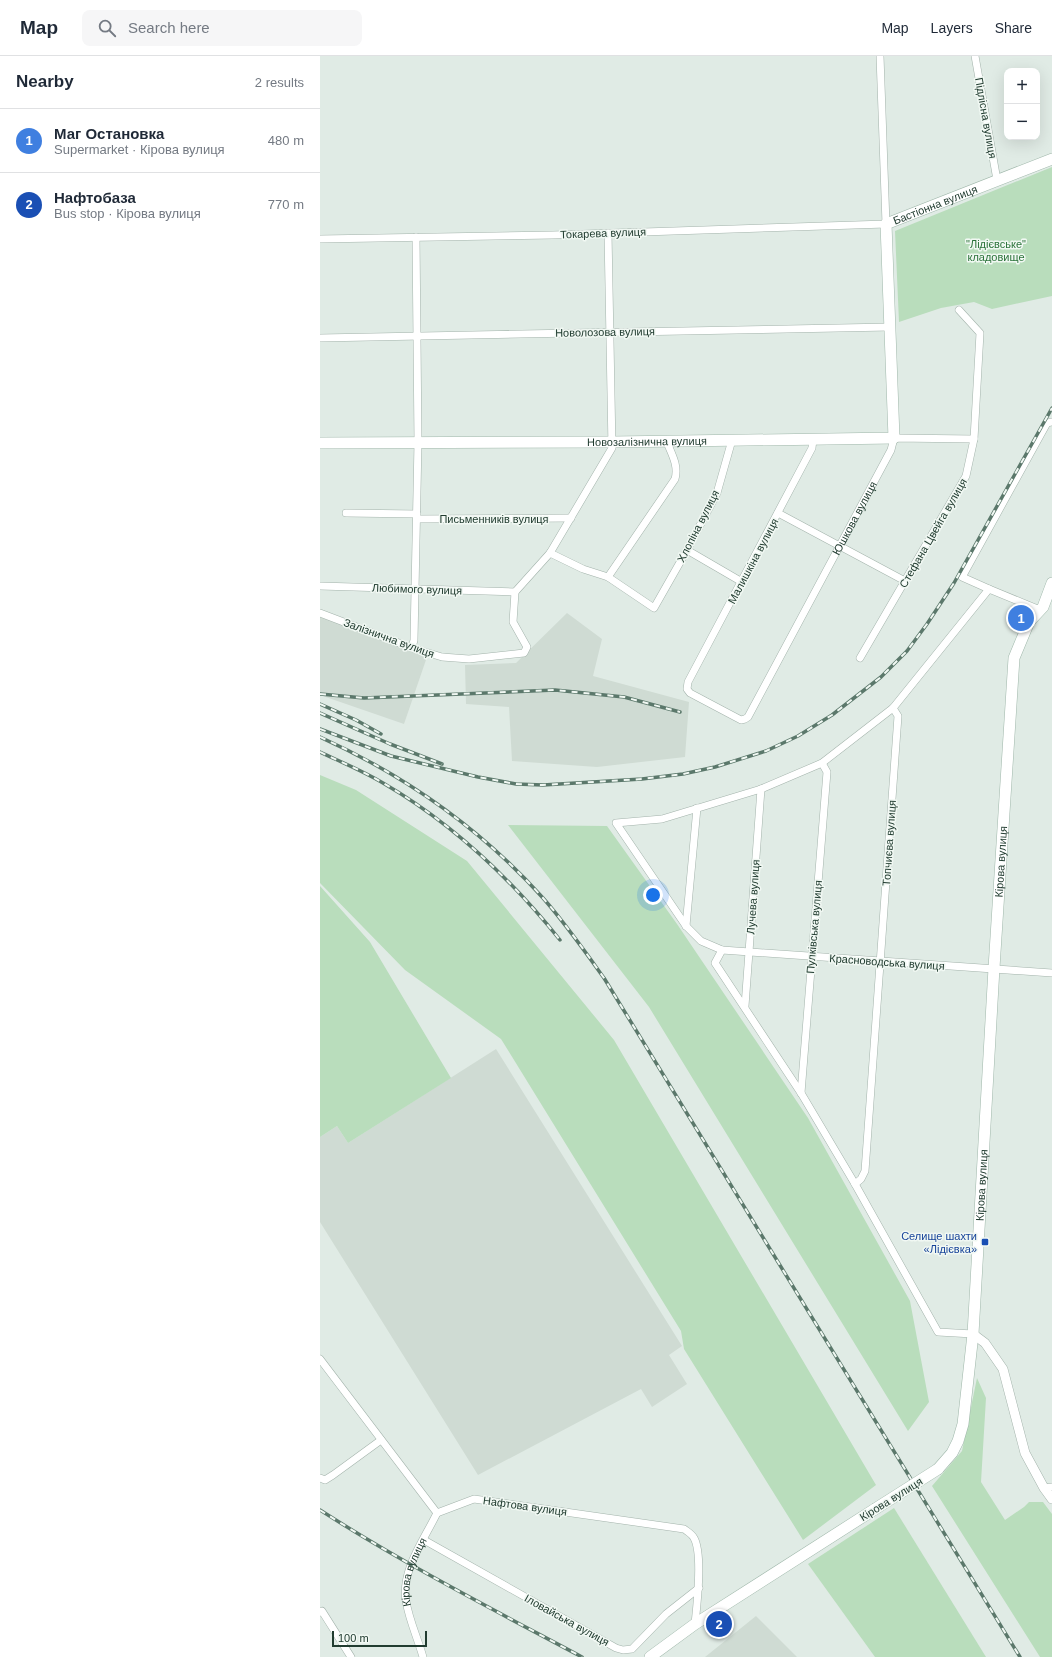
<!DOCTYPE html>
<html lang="en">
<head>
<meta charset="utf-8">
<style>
  body { margin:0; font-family:Arial,sans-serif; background:#f6f6f7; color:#1f2937 }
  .controls { position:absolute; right:12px; top:12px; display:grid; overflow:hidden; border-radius:8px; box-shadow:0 4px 16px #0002 }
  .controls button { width:36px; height:36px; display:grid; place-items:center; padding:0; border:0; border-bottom:1px solid #e0e1e3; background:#fff; color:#1f2937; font:20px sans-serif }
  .scale { position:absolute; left:12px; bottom:10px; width:95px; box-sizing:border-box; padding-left:4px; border:2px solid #213c30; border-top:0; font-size:11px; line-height:14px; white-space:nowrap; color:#213c30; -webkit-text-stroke:3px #f1f8f3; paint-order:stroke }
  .you { position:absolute; left:333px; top:839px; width:14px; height:14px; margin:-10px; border:3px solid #fff; border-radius:50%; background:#1a73e8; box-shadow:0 0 0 6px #1a73e833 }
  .badge { display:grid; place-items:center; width:26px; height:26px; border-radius:50%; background:#ea580c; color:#fff; font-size:13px; font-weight:700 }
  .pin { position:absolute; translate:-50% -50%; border:2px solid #fff; box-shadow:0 1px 4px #0006 }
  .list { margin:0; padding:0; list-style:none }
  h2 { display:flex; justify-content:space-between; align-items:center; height:52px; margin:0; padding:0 16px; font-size:17px }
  h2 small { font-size:13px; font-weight:400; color:#747a83 }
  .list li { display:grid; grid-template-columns:26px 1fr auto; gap:12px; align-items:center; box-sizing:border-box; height:64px; padding:0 16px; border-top:1px solid #e0e1e3 }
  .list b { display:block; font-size:15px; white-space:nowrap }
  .list p { margin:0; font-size:13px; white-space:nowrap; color:#747a83 }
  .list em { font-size:13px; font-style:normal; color:#747a83 }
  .icon { flex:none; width:22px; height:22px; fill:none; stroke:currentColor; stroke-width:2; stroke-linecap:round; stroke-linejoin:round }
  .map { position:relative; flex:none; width:732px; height:1601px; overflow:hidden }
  header { display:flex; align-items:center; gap:24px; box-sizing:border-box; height:56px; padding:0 20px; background:#fff; border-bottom:1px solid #e0e1e3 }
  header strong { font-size:19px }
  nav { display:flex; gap:22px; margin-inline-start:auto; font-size:14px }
  .search { width:280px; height:36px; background:#f6f6f7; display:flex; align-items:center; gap:10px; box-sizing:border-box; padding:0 14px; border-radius:8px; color:#747a83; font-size:15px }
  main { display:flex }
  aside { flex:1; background:#fff }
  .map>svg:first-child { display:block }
  .built { fill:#cfdbd3 }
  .green { fill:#b9ddbc }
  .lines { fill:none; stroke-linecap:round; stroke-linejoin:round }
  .minor-casing { stroke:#a3b3ab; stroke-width:8 }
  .tertiary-casing { stroke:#a3b3ab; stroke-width:10 }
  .secondary-casing { stroke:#9fb7aa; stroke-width:12 }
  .minor { stroke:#fff; stroke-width:7 }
  .tertiary { stroke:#fff; stroke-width:9 }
  .secondary { stroke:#fff; stroke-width:11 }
  .rail-casing { stroke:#5b786b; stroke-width:3.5 }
  .rail { stroke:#f1f8f3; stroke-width:2; stroke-dasharray:6; stroke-linecap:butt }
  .secondary-bridge-casing { stroke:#9fb7aa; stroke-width:12; stroke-linecap:butt }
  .secondary-bridge { stroke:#fff; stroke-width:11 }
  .transit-dot { fill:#1a4fb4; stroke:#f1f8f3; stroke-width:1.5 }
  .labels { text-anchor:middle; stroke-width:3; stroke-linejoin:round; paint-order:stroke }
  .street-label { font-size:11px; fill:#213c30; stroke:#f1f8f3 }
  .park-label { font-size:11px; fill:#2b733a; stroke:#f1f8f3 }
  .transit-label { font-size:11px; fill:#164399; stroke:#f1f8f3; text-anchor:end }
</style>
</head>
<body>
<header>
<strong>Map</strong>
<div class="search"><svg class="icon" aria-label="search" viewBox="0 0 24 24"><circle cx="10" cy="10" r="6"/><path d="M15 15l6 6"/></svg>Search here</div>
<nav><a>Map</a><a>Layers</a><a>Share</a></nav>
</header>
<main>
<aside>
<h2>Nearby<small>2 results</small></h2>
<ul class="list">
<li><span class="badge" style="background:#3f7fe0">1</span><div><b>Маг Остановка</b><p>Supermarket · Кірова вулиця</p></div><em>480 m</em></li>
<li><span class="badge" style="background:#1a4fb4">2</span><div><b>Нафтобаза</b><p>Bus stop · Кірова вулиця</p></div><em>770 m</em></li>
</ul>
</aside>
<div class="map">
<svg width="732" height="1601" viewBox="0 0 732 1601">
  <rect width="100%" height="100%" fill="#e0ebe5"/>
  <g class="built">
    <path d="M247 557 282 583 273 620 369 646 365 701 277 711 192 705 189 651 146 648 145 609 196 607Z"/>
    <path d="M0 560 108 598 84 668 0 639Z"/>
    <path d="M176 993 362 1290 349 1299 367 1328 332 1351 321 1333 158 1419 0 1166V1081L17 1070 28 1087Z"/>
    <path d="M436 1560 477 1601H385Z"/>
  </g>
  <g class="green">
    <path d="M732 111V240L672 253 654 246 621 252 579 266 575 175Z"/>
    <path d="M0 719 36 734 147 805 294 984 556 1429 483 1484 364 1293 361 1275 181 983 85 914 0 827Z"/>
    <path d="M188 769 287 770 357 868 488 1062 590 1245 609 1346 588 1375 329 951Z"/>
    <path d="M0 830 50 886 131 1022 28 1087 17 1070 0 1081Z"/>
    <path d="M657 1322 666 1342 661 1426 685 1464 704 1451 709 1446H723L732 1458V1601H720L612 1430 642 1395Z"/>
    <path d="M574 1452 666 1601H555L488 1508Z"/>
  </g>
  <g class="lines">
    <g class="minor-casing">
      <g id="minor">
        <path d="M655 0 677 124"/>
        <path d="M0 183 233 179 566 168 560 0"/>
        <path d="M0 282 570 271"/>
        <path id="s1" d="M493 383 492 392 368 626 367 633 370 637 421 664 425 663 428 661 571 394 574 382 654 383"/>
        <path d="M26 457 97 458"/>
        <path d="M458 457 585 525"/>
        <path d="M97 463 251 462"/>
        <path d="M367 494 422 526"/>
        <path d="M230 497 263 513 288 521 334 552 367 494 397 437 412 384"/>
        <path d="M288 521 355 423C359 409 351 397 346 384"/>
        <path d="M0 530 195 536"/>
        <path d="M669 533 642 521 727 367 732 366"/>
        <path d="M0 557 92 592 122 601 149 603 204 597 207 591 193 566 195 536 230 497 292 392 288 177"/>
        <path d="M92 592 94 584 98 386 96 181"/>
        <path d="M540 602 646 420 654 383 660 277 639 254"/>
        <path d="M573 652 502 707 441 733 342 763 296 767 366 870 381 885 402 894 395 907 481 1037 535 1128 618 1276 653 1278"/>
        <path d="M366 870 377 752"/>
        <path d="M402 894 732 917"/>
        <path d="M425 950 441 733"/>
        <path d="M481 1037 507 716 502 707"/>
        <path d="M535 1128 541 1123 545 1115 578 660 573 652 669 533 720 554"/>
        <path d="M0 1303 117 1457 154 1443 364 1473C368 1476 372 1478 374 1482 383 1498 377 1549 375 1568"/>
        <path d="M0 1422 5 1424 13 1419 61 1384"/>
        <path d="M724 1432 732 1431"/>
        <path d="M104 1484 296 1592 303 1594 312 1593 346 1558 379 1532"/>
        <path d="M0 1556 2 1555 31 1601"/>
        <path id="s2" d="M103 1601C98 1583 89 1564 86 1545 81 1514 104 1484 117 1457"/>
      </g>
    </g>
    <g class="tertiary-casing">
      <path id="tertiary" d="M653 1278 665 1287 683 1313 705 1397 724 1432 732 1443"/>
    </g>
    <g class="secondary-casing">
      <g id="secondary">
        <path id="s3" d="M0 387 293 386 574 382 566 168 732 103"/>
        <path id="s4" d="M618 1413 632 1397 638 1385 643 1368 653 1278 674 912 694 602 709 566 723 551 732 527"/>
        <path d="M330 1601 375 1568 555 1453"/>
      </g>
    </g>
    <use href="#minor" class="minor"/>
    <use href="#tertiary" class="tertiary"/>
    <use href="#secondary" class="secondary"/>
    <g class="rail-casing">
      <g id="rail">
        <path d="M0 638 44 642 235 634 304 641 360 656"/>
        <path d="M0 648 36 664 61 678"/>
        <path d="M0 657 70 688 122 708"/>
        <path d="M0 673 71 700 158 721 196 728 223 729 322 723 363 718 395 711 446 695 478 680 512 659 561 621 587 595 607 568 634 527 732 352"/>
        <path d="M0 681C84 719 161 773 223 842 245 867 264 894 284 922L700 1601"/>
        <path d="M0 696C21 706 43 715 63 727 132 767 191 823 240 884"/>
        <path d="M0 1454C84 1508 174 1554 262 1601"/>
      </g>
    </g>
    <use href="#rail" class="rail"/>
    <g class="secondary-bridge-casing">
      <path id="secondary-bridge" d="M555 1453 618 1413"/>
    </g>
    <use href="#secondary-bridge" class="secondary-bridge"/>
  </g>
  <rect class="transit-dot" x="661" y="1182" width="8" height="8" rx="2"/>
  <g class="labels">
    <g class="street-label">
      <text transform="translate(666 62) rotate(80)" y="4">Підлісна вулиця</text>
      <text dy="4" stroke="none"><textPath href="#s3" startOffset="841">Бастіонна вулиця</textPath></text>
      <text transform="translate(283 177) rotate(-2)" y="4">Токарева вулиця</text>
      <text transform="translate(285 276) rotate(-1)" y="4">Новолозова вулиця</text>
      <text dy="4" stroke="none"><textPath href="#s3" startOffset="327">Новозалізнична вулиця</textPath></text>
      <text dy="4" stroke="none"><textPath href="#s1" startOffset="577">Юшкова вулиця</textPath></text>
      <text x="174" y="467">Письменників вулиця</text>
      <text transform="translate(378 470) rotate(-63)" y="4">Хлопіна вулиця</text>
      <text transform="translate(613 477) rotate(-60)" y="4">Стефана Цвейга вулиця</text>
      <text transform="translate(433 505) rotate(-62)" y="4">Малишкіна вулиця</text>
      <text transform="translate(97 533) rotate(2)" y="4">Любимого вулиця</text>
      <text transform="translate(69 582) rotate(20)" y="4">Залізнична вулиця</text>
      <text transform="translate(569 787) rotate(-86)" y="4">Топчиєва вулиця</text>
      <text dy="4" stroke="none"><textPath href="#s4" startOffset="616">Кірова вулиця</textPath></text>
      <text transform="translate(433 841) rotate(-86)" y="4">Лучева вулиця</text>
      <text transform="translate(494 871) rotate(-85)" y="4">Пулківська вулиця</text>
      <text transform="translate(567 906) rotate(4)" y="4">Красноводська вулиця</text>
      <text dy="4" stroke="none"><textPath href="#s4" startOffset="292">Кірова вулиця</textPath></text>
      <text transform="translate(571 1443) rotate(-32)" y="4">Кірова вулиця</text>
      <text transform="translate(205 1450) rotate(8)" y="4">Нафтова вулиця</text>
      <text dy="4" stroke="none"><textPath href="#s2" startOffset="89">Кірова вулиця</textPath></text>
      <text transform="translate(247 1564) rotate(29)" y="4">Іловайська вулиця</text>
    </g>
    <g class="park-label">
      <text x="676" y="192">"Лідієвське"<tspan x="676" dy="13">кладовище</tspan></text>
    </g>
    <g class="transit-label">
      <text x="657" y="1184">Селище шахти<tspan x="657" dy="13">«Лідієвка»</tspan></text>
    </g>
  </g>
</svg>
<div class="controls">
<button>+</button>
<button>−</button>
</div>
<div class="scale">100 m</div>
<div class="you"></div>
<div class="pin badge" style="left:701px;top:562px;background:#3f7fe0">1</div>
<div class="pin badge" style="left:399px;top:1568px;background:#1a4fb4">2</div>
</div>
</main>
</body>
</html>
